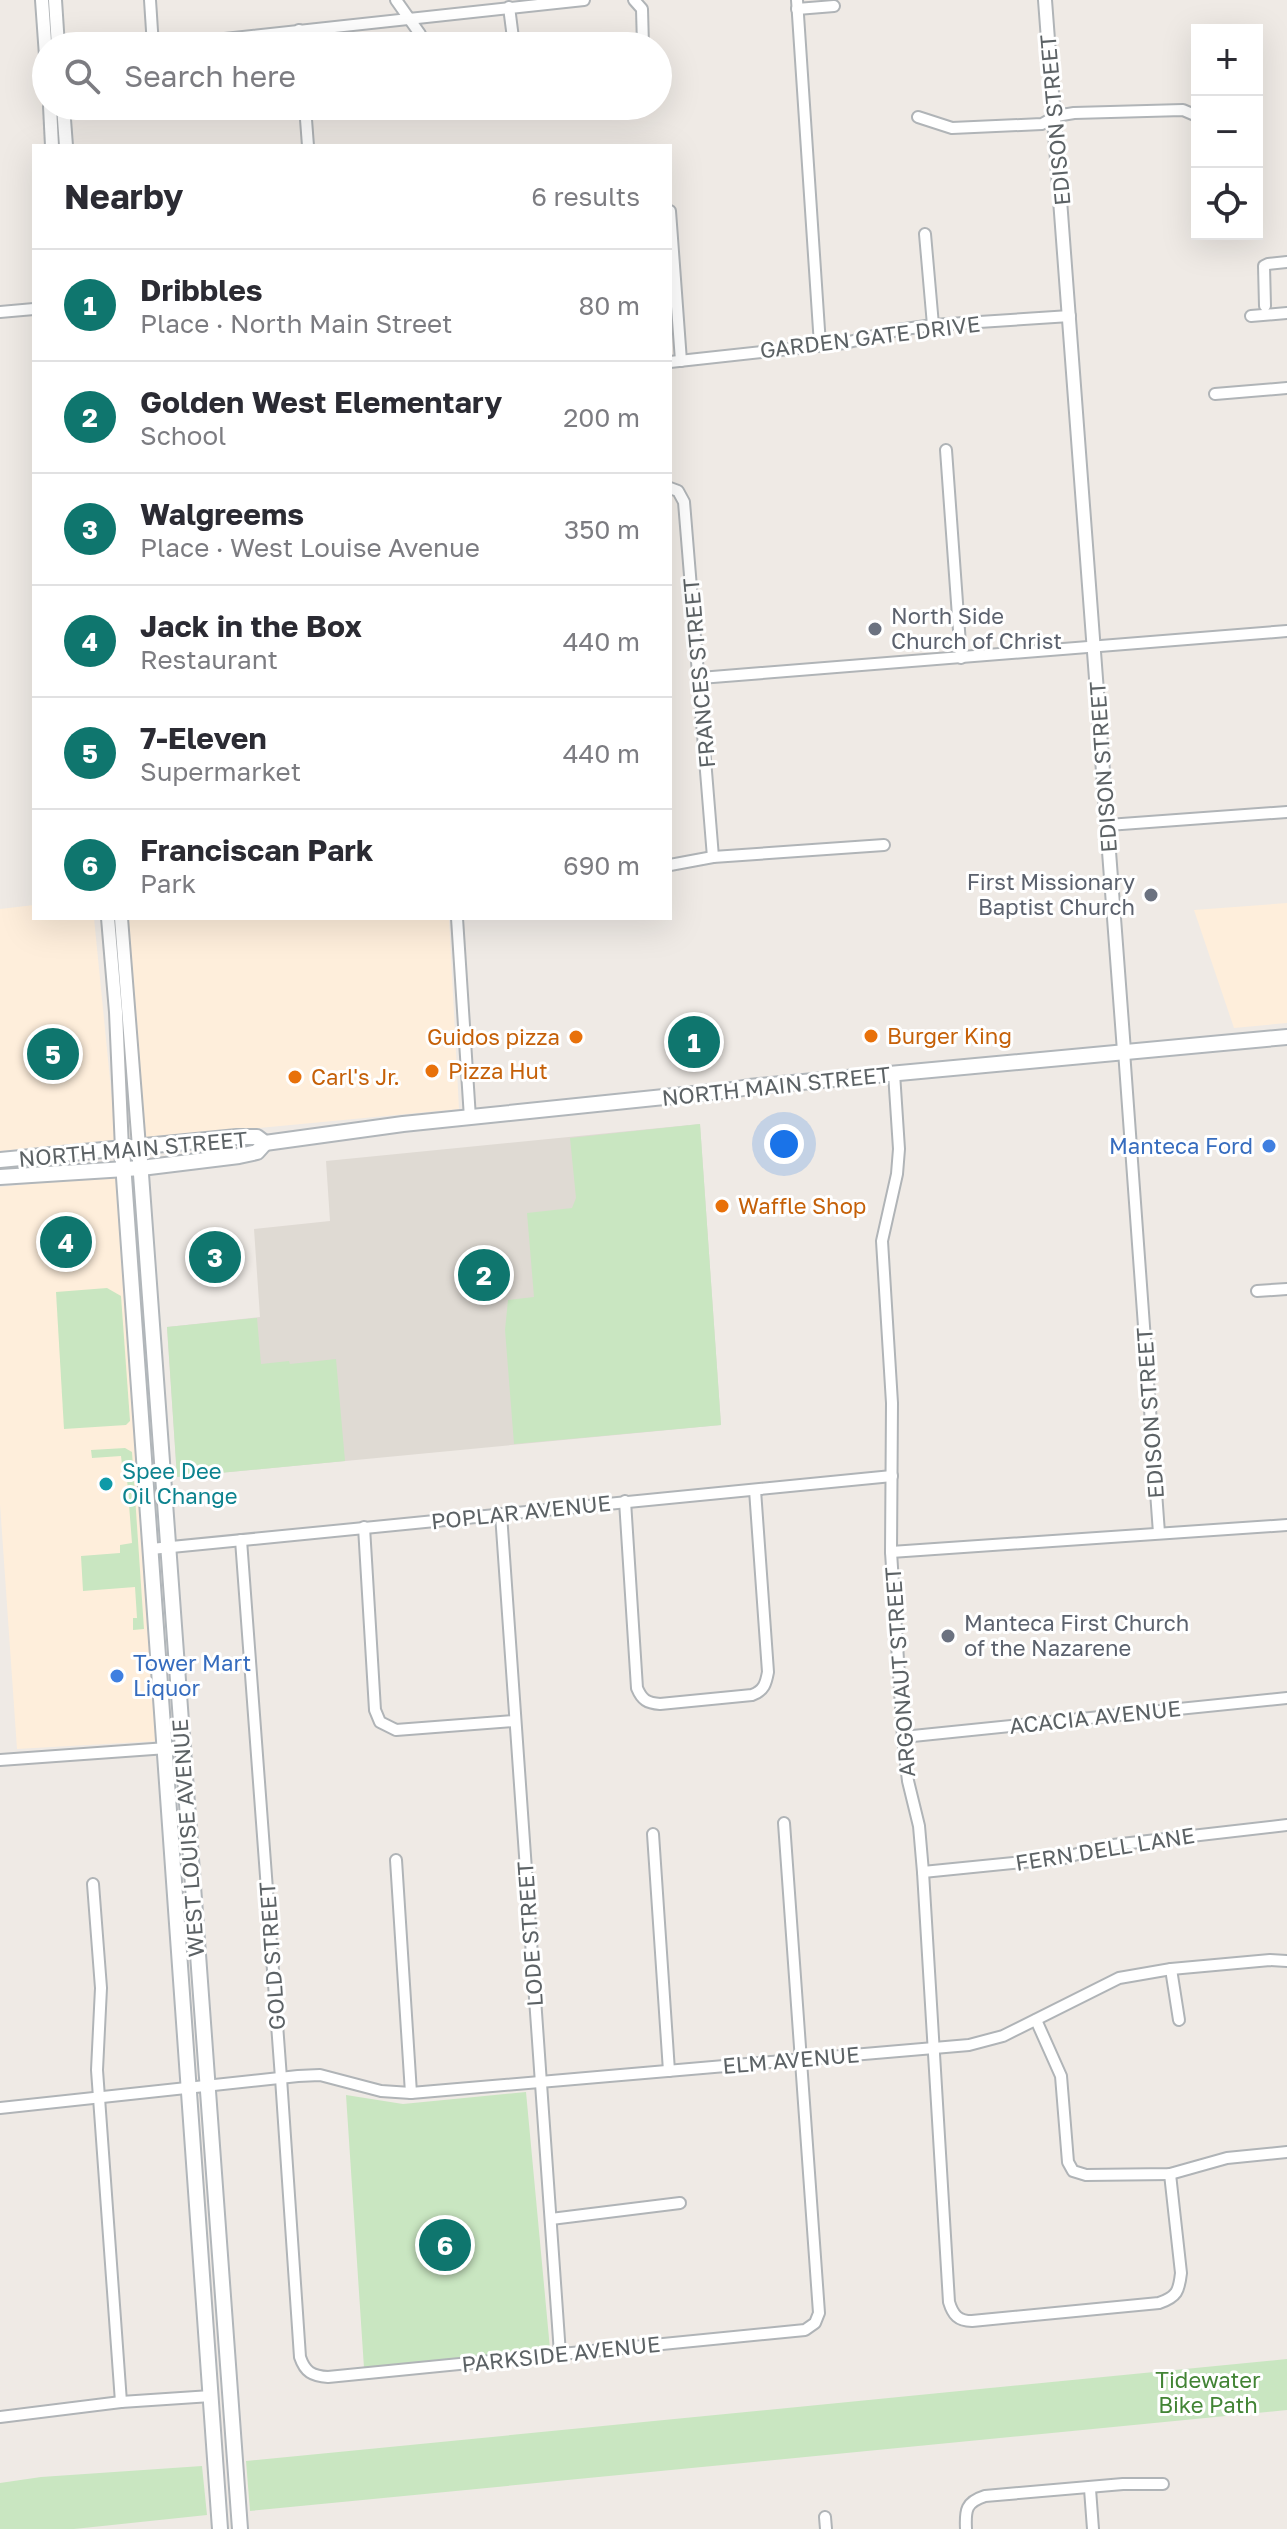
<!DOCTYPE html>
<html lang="en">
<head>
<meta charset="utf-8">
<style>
  body { margin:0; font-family:"Golos Text",sans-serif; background:#f7f7f7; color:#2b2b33 }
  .controls { position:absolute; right:24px; top:24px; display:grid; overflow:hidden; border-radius:0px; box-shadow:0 8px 32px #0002 }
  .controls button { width:72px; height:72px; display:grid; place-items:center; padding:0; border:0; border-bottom:2px solid #e1e1e2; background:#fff; color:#2b2b33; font:40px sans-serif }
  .you { position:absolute; left:784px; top:1144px; width:28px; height:28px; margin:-20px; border:6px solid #fff; border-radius:50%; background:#1a73e8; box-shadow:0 0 0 12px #1a73e833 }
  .badge { display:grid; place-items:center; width:52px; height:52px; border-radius:50%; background:#0f766e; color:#fff; font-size:26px; font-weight:700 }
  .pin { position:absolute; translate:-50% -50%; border:4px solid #fff; box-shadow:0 2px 8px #0006 }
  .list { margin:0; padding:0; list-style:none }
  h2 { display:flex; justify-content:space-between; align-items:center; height:104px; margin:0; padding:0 32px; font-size:34px }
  h2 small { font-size:26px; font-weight:400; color:#7c7c81 }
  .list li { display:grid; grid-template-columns:52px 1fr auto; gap:24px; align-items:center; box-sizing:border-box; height:112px; padding:0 32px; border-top:2px solid #e1e1e2 }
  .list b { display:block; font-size:30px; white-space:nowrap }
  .list p { margin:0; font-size:26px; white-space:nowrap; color:#7c7c81 }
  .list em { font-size:26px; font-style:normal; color:#7c7c81 }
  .icon { flex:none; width:44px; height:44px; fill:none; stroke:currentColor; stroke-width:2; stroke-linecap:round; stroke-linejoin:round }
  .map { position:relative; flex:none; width:1287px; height:2529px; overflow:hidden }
  .search { position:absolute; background:#fff; box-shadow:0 8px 32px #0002; left:32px; top:32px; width:640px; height:88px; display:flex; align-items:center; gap:20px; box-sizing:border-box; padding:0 28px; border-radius:44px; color:#7c7c81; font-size:30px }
  .panel { position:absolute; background:#fff; box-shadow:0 8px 32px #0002; left:32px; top:144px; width:640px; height:776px; border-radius:0px }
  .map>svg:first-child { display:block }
  .commercial { fill:#feeedb }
  .education { fill:#dfdad3 }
  .green { fill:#c9e6c1 }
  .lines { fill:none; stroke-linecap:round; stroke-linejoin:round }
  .minor-casing { stroke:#b0b4b7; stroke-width:14 }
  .tertiary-casing { stroke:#b0b4b7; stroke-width:16 }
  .secondary-casing { stroke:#b1b6ba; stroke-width:18 }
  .minor { stroke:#fff; stroke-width:10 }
  .tertiary { stroke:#fff; stroke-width:12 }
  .secondary { stroke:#fff; stroke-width:14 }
  .worship-dot { fill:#6b7280; stroke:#fff; stroke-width:3 }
  .food-dot { fill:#e8710a; stroke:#fff; stroke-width:3 }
  .shop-dot { fill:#3f7fe0; stroke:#fff; stroke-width:3 }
  .culture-dot { fill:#0f9aa8; stroke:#fff; stroke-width:3 }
  .labels { text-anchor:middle; stroke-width:6; stroke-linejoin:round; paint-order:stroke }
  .street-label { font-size:22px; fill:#5c6265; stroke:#fff }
  .worship-label { font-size:22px; fill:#5b616d; stroke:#fff; text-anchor:start }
  .food-label { font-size:22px; fill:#c56008; stroke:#fff; text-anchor:start }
  .shop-label { font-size:22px; fill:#366cbe; stroke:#fff; text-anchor:end }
  .culture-label { font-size:22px; fill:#0d838f; stroke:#fff; text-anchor:start }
  .park-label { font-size:22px; fill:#428435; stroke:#fff }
</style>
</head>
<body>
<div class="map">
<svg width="1287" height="2529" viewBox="0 0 1287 2529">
  <rect width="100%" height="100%" fill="#efeae5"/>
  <g class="commercial">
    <path d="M1287 903V1023L1234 1028 1194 910Z"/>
    <path d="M34 905V918H94L116 1140 0 1151V909Z"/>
    <path d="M124 918H449L459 1109 144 1139Z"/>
    <path d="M118 1175 158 1741 17 1749 0 1504V1187Z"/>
  </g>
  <path class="education" d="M700 1124 721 1425 177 1477 167 1327 260 1317 254 1229 330 1221 326 1161Z"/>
  <g class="green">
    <path d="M700 1124 721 1425 514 1444 505 1330 508 1300 534 1297 527 1213 572 1208 576 1198 570 1138Z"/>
    <path d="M107 1288 121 1296 130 1421 126 1425 64 1429 56 1292Z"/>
    <path d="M257 1318 261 1364 289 1361 290 1364 336 1359 345 1461 177 1477 167 1327Z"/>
    <path d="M125 1448 132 1452 144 1629 133 1630V1618H137L135 1587 83 1591 81 1556 120 1553V1545L132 1543 126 1466 122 1465 121 1456 92 1458 91 1450Z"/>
    <path d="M526 2092 550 2349 364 2368 346 2095 403 2104Z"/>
    <path d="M1287 2359V2410L250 2511 246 2461Z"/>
    <path d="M202 2466 207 2515 74 2529H0V2483L41 2477Z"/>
  </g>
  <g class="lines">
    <g class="minor-casing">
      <g id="minor">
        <path d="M150 0 153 46"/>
        <path d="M396 0 420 34 421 46"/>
        <path d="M634 0 642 9 643 46"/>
        <path d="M797 0 820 345"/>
        <path d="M509 7 514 46"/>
        <path d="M797 9 834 6"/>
        <path d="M299 30 301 46"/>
        <path d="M160 46 584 0"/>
        <path d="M305 106 308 146"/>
        <path d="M918 117 952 128 1042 124 1056 116 1074 113 1183 110 1197 116"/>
        <path d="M670 211 681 361"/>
        <path d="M925 234 933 325"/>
        <path d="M1265 306 1264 266 1268 264 1287 262"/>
        <path d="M0 312 34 309"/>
        <path d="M1251 316 1287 313"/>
        <path d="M670 362 845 343 898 330 933 325 1070 316"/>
        <path d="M1215 394 1287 388"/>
        <path d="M946 450 961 658"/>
        <path d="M670 488 678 491 684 502 713 857"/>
        <path d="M700 678 1287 631"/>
        <path d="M1108 825 1287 812"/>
        <path d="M670 865 713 857 884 845"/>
        <path d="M457 918 470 1118"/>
        <path d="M1124 1051 1159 1533"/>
        <path d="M894 1073 899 1149 897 1174 882 1241 892 1403 891 1552 903 1737 908 1781 919 1826 923 1872 949 2302C953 2315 958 2321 972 2321L1159 2303C1177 2297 1179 2291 1181 2273L1170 2174"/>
        <path d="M1257 1291 1287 1289"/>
        <path d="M625 1501 637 1688C642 1700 647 1703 660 1704L752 1695C764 1691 766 1683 768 1672L755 1490"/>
        <path d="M501 1514 560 2354"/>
        <path d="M364 1527 375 1710 380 1722 396 1730 514 1721"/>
        <path d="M241 1540 281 2078 300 2357C305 2372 312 2376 328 2377L805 2330 815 2323 819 2313 784 1823"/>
        <path d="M151 1549 892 1476"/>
        <path d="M891 1552 1287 1525"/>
        <path d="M903 1737 1287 1698"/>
        <path d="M0 1760 181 1747"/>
        <path d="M653 1834 669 2071"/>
        <path d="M396 1860 411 2093"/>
        <path d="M923 1872 1064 1858 1104 1846 1287 1825"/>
        <path d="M93 1884 101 1988 97 2070 121 2402"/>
        <path d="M1171 1969 1179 2020"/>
        <path d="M1036 2020 1061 2076 1068 2162 1073 2171 1086 2175 1170 2174 1227 2158 1287 2152"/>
        <path d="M0 2108 298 2076 320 2075 381 2091 411 2093 969 2045 1003 2036 1119 1978 1171 1969 1270 1960 1287 1961"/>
        <path d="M551 2219 680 2203"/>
        <path d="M0 2417 121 2402 211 2396"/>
        <path d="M1090 2489 1093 2529"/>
        <path d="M825 2517 826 2529"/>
        <path d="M966 2529C965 2510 966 2502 985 2496L1123 2484H1163"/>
      </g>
    </g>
    <g class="tertiary-casing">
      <g id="tertiary">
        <path d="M42 0 46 56"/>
        <path d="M55 0 58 46"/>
        <path d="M1045 0 1124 1051"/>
        <path d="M50 106 52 146"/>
        <path d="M63 106 66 146"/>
        <path d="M108 918 116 1012 122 1149"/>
        <path d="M121 918 139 1147"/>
      </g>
    </g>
    <g class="secondary-casing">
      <g id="secondary">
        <path d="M139 1147 240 2529"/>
        <path d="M122 1149 220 2529"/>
        <path d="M0 1160 237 1137H257L265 1143 403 1124 732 1090 749 1087 1287 1037"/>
        <path d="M0 1177 141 1168 239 1156 257 1152 265 1143"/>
      </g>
    </g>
    <use href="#minor" class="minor"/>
    <use href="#tertiary" class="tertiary"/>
    <use href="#secondary" class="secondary"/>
  </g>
  <g class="worship-dot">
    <circle cx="875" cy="629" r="8"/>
    <circle cx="1151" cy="895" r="8"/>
    <circle cx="948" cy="1636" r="8"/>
  </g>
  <g class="food-dot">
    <circle cx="871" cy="1036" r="8"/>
    <circle cx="576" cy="1037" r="8"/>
    <circle cx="432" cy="1071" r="8"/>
    <circle cx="295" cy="1077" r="8"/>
    <circle cx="722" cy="1206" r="8"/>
  </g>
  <g class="shop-dot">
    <circle cx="1269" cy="1146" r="8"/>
    <circle cx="117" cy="1676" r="8"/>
  </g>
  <circle class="culture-dot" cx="106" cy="1484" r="8"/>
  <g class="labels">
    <g class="street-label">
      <text transform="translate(1055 120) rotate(-95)" y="8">EDISON STREET</text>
      <text transform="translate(870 337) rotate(-7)" y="8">GARDEN GATE DRIVE</text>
      <text transform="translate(699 673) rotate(-95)" y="8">FRANCES STREET</text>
      <text transform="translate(1103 767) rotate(-94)" y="8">EDISON STREET</text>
      <text transform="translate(776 1086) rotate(-6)" y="8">NORTH MAIN STREET</text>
      <text transform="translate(133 1149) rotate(-5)" y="8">NORTH MAIN STREET</text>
      <text transform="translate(1150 1413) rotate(-94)" y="8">EDISON STREET</text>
      <text transform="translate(521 1512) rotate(-6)" y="8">POPLAR AVENUE</text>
      <text transform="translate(900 1672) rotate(-94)" y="8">ARGONAUT STREET</text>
      <text transform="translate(1095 1717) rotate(-6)" y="8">ACACIA AVENUE</text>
      <text transform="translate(188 1838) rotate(-94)" y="8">WEST LOUISE AVENUE</text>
      <text transform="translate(1105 1849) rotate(-9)" y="8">FERN DELL LANE</text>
      <text transform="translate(530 1934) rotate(-94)" y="8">LODE STREET</text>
      <text transform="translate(272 1956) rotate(-94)" y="8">GOLD STREET</text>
      <text transform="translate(791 2060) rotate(-5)" y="8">ELM AVENUE</text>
      <text transform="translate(561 2354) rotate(-6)" y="8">PARKSIDE AVENUE</text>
    </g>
    <g class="worship-label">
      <text x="891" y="624">North Side<tspan x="891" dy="25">Church of Christ</tspan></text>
      <text x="1135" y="890" text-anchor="end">First Missionary<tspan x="1135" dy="25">Baptist Church</tspan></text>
      <text x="964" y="1631">Manteca First Church<tspan x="964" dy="25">of the Nazarene</tspan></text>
    </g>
    <g class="food-label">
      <text x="887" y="1044">Burger King</text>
      <text x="560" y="1045" text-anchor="end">Guidos pizza</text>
      <text x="448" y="1079">Pizza Hut</text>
      <text x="311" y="1085">Carl's Jr.</text>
      <text x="738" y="1214">Waffle Shop</text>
    </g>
    <g class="shop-label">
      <text x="1253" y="1154">Manteca Ford</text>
      <text x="133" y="1671" text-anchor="start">Tower Mart<tspan x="133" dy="25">Liquor</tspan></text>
    </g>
    <g class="culture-label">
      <text x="122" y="1479">Spee Dee<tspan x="122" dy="25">Oil Change</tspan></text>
    </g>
    <g class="park-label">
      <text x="1208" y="2388">Tidewater<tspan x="1208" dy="25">Bike Path</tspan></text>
    </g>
  </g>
</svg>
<div class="controls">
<button>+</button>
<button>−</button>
<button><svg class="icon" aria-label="locate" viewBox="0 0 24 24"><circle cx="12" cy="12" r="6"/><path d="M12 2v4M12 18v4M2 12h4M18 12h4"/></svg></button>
</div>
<div class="you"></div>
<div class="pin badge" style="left:694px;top:1042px">1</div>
<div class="pin badge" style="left:484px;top:1275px">2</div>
<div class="pin badge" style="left:215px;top:1257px">3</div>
<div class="pin badge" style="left:66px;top:1242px">4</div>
<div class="pin badge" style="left:53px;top:1054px">5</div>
<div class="pin badge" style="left:445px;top:2245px">6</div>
<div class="search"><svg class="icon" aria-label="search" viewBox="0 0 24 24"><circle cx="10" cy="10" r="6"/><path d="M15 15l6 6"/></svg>Search here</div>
<section class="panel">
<h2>Nearby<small>6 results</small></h2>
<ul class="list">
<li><span class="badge">1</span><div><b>Dribbles</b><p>Place · North Main Street</p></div><em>80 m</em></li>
<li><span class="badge">2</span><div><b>Golden West Elementary</b><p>School</p></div><em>200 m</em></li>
<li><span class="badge">3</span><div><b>Walgreems</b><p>Place · West Louise Avenue</p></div><em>350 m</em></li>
<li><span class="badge">4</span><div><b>Jack in the Box</b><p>Restaurant</p></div><em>440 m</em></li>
<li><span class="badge">5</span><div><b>7-Eleven</b><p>Supermarket</p></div><em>440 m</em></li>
<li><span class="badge">6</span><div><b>Franciscan Park</b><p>Park</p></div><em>690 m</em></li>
</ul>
</section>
</div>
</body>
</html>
